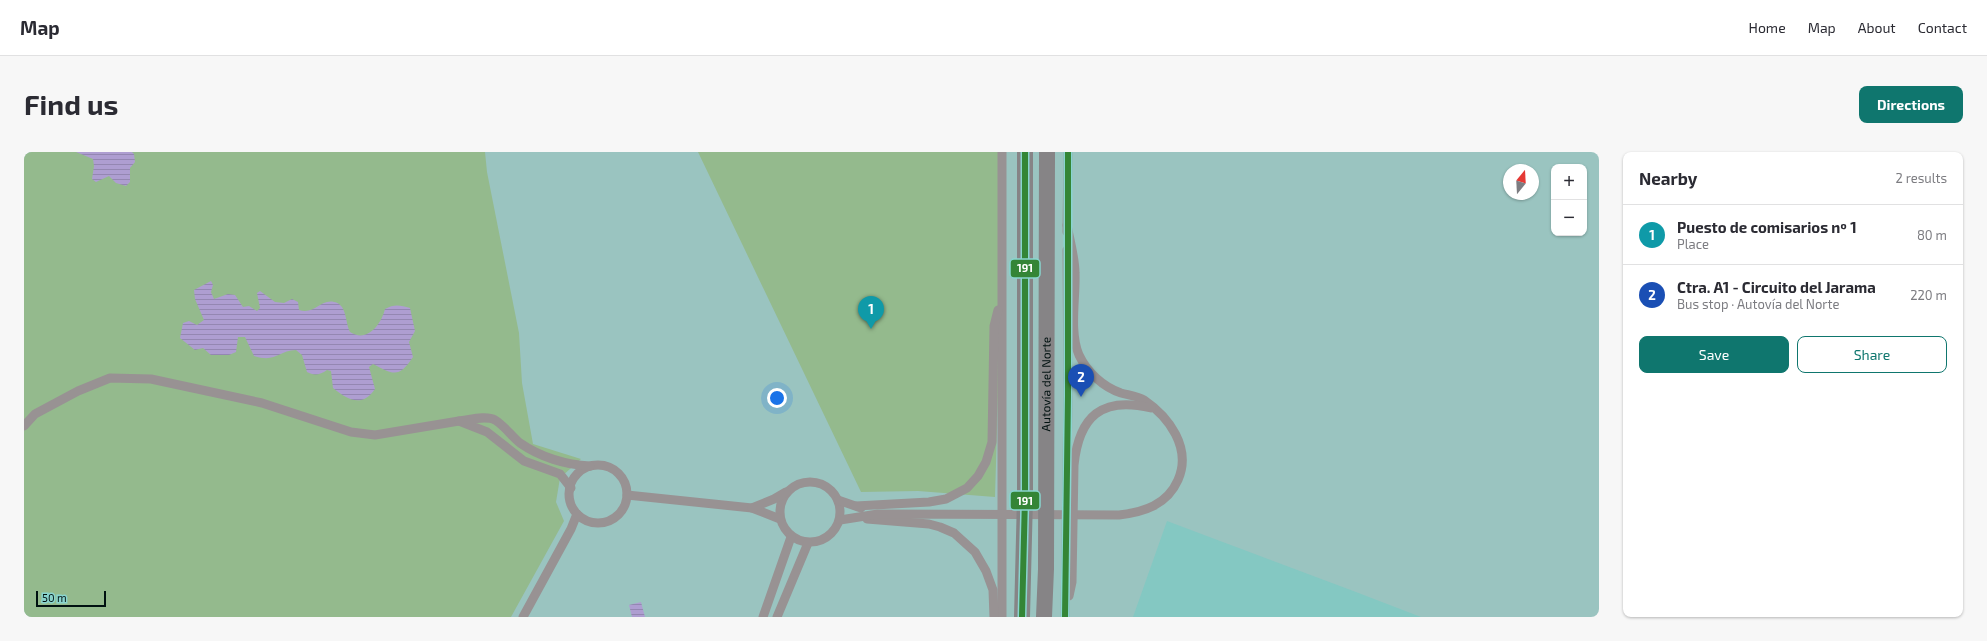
<!DOCTYPE html>
<html lang="en">
<head>
<meta charset="utf-8">
<style>
  body { margin:0; font-family:"Exo 2",sans-serif; background:#f7f7f7; color:#2b2b33 }
  .controls { position:absolute; right:12px; top:12px; display:grid; overflow:hidden; border-radius:8px; box-shadow:0 1px 3px #0004 }
  .controls button { width:36px; height:36px; display:grid; place-items:center; padding:0; border:0; border-bottom:1px solid #e1e1e2; background:#fff; color:#2b2b33; font:20px sans-serif }
  .compass { position:absolute; left:1479px; top:12px; width:36px; height:36px; border-radius:50%; background:#fff; box-shadow:0 1px 3px #0004; rotate:18deg }
  .scale { position:absolute; left:12px; bottom:10px; width:70px; box-sizing:border-box; padding-left:4px; border:2px solid #001110; border-top:0; font-size:11px; line-height:14px; white-space:nowrap; color:#001110; -webkit-text-stroke:3px #89d5cf; paint-order:stroke }
  .you { position:absolute; left:753px; top:246px; width:14px; height:14px; margin:-10px; border:3px solid #fff; border-radius:50%; background:#1a73e8; box-shadow:0 0 0 6px #1a73e833 }
  .badge { display:grid; place-items:center; width:26px; height:26px; border-radius:50%; background:#0f766e; color:#fff; font-size:13px; font-weight:700 }
  .pin { position:absolute; translate:-50% -33px; filter:drop-shadow(0 1px 2px #0008) }
  .pin::after { content:''; position:absolute; top:21px; width:14px; height:12px; background:inherit; clip-path:polygon(0 0,100% 0,50% 100%) }
  .list { margin:0; padding:0; list-style:none }
  h2 { display:flex; justify-content:space-between; align-items:center; height:52px; margin:0; padding:0 16px; font-size:17px }
  h2 small { font-size:13px; font-weight:400; color:#7c7c81 }
  .list li { display:grid; grid-template-columns:26px 1fr auto; gap:12px; align-items:center; box-sizing:border-box; height:60px; padding:0 16px; border-top:1px solid #e1e1e2 }
  .list b { display:block; font-size:15px; white-space:nowrap }
  .list p { margin:0; font-size:13px; white-space:nowrap; color:#7c7c81 }
  .list em { font-size:13px; font-style:normal; color:#7c7c81 }
  .actions { display:flex; gap:8px; padding:12px 16px }
  .actions a { flex:1; padding:9px 0; border:1px solid #0f766e; border-radius:8px; text-align:center; font-size:14px; color:#0f766e }
  .actions .main { background:#0f766e; color:#fff }
  .map { position:relative; flex:none; width:1575px; height:465px; overflow:hidden; border-radius:8px }
  header { display:flex; align-items:center; gap:24px; box-sizing:border-box; height:56px; padding:0 20px; background:#fff; border-bottom:1px solid #e1e1e2 }
  header strong { font-size:19px }
  nav { display:flex; gap:22px; margin-inline-start:auto; font-size:14px }
  .intro { display:flex; align-items:center; justify-content:space-between; box-sizing:border-box; height:96px; padding:0 24px }
  h1 { margin:0; font-size:28px }
  .button { padding:10px 18px; border-radius:8px; background:#0f766e; color:#fff; font-size:14px; font-weight:700 }
  main { display:flex; gap:24px; padding:0 24px }
  aside { flex:1; background:#fff; border-radius:8px; box-shadow:0 1px 3px #0004 }
  .map>svg:first-child { display:block }
  .built { fill:#84c8c2 }
  .green { fill:#94ba8d }
  .water { fill:url(#water-rules) }
  .lines { fill:none; stroke-linecap:round; stroke-linejoin:round }
  .street { stroke:#989293; stroke-width:9 }
  .highway { stroke:#868486; stroke-width:16 }
  .bus-1-casing { stroke:#89d5cf; stroke-width:9 }
  .bus-1 { stroke:#348536; stroke-width:6 }
  .labels { text-anchor:middle; stroke-width:3; stroke-linejoin:round; paint-order:stroke }
  .street-label { font-size:12px; fill:#001110; stroke:#89d5cf }
  .line-badge { stroke:#89d5cf; stroke-width:1.5 }
  .badge-label { font-size:11px; text-anchor:middle; font-weight:bold; fill:#fff }
</style>
</head>
<body>
<header>
<strong>Map</strong>
<nav><a>Home</a><a>Map</a><a>About</a><a>Contact</a></nav>
</header>
<div class="intro"><h1>Find us</h1><a class="button">Directions</a></div>
<main>
<div class="map">
<svg width="1575" height="465" viewBox="0 0 1575 465">
  <defs>
    <pattern id="water-rules" width="6" height="5" patternUnits="userSpaceOnUse"><rect width="6" height="5" fill="#ae9ed1"/><path d="M0 2.5h6" fill="none" stroke="#9487b2"/></pattern>
  </defs>
  <rect width="100%" height="100%" fill="#9ac4c0"/>
  <path class="built" d="M1143 369 1332 440 1397 465H1109Z"/>
  <g class="green">
    <path d="M0 0H461L463 20 495 181 498 231 509 292 557 307 536 326 532 350 540 369 487 465H0Z"/>
    <path d="M674 0H974V243L971 345 894 339 837 340Z"/>
  </g>
  <g class="water">
    <path d="M52 0H108L110 2 111 10 106 16V30L102 34 92 31 85 24 72 30 68 27 70 14 69 7Z"/>
    <path d="M187 129 189 133 187 140 190 147 204 142 211 143 219 155 225 154 233 159 236 156 233 141 236 139 251 150 260 151 268 147 274 150 275 158C291 163 296 147 310 150 323 152 321 170 326 180 343 191 357 173 361 157 370 152 376 153 386 156L391 179 385 190 389 205C375 226 370 223 349 212L345 215 351 237C338 256 324 248 309 236L307 219 303 218C296 223 290 224 283 220L278 203 272 198C253 199 252 211 230 204L221 185H214L212 200 205 203H187L179 196 171 198 156 186 159 171 165 169 173 173 180 168 171 147 170 138Z"/>
    <path d="M617 450 621 465H608L605 453Z"/>
  </g>
  <g class="lines">
    <g class="street">
      <path d="M978 0V465"/>
      <path d="M1043 80 1044 0"/>
      <path d="M0 274 11 262 54 239 86 226 127 227 238 251 327 280 351 283 435 269"/>
      <circle cx="574" cy="342" r="29"/>
      <circle cx="786" cy="360" r="30"/>
      <path d="M547 336 536 322 500 309 463 280 435 269C445 268 462 263 471 268 481 274 488 285 496 291 516 305 542 313 566 314"/>
      <path d="M603 343 728 356 756 367"/>
      <path d="M814 348 837 356"/>
      <path d="M832 354 905 350 922 347 943 336 954 324 962 310 968 290 970 174 974 158"/>
      <path d="M728 356 750 347 762 340"/>
      <path d="M843 367 905 372 916 375 930 381 951 400 962 419 969 438 970 465"/>
      <path d="M816 368 854 362 1095 363C1120 360 1143 353 1154 328 1168 296 1145 265 1120 248 1114 244 1104 243 1097 241 1079 235 1063 220 1055 203 1045 180 1052 146 1051 121 1051 106 1046 89 1043 73"/>
      <path d="M1045 444 1048 430 1050 313C1055 264 1078 244 1127 256"/>
      <path d="M499 465 547 377 553 362"/>
      <path d="M739 465 767 385"/>
      <path d="M753 465 784 391"/>
      <path d="M1041 465 1044 244 1043 98"/>
    </g>
    <g class="highway">
      <path d="M998 465 1001 345V0"/>
      <path id="s1" d="M1020 465 1022 417 1023 0"/>
    </g>
    <g class="bus-1-casing">
      <g id="bus-1">
        <path d="M998 465 1001 345V0"/>
        <path d="M1041 465 1044 244V0"/>
      </g>
    </g>
    <use href="#bus-1" class="bus-1"/>
  </g>
  <g class="labels">
    <g class="street-label">
      <text dy="4" stroke="none"><textPath href="#s1" startOffset="233">Autovía del Norte</textPath></text>
    </g>
  </g>
  <g class="line-badge">
    <rect x="986" y="107" width="30" height="19" rx="4" fill="#348536"/>
    <rect x="986" y="339" width="30" height="19" rx="4" fill="#348536"/>
  </g>
  <g class="badge-label">
    <text x="1001" y="120">191</text>
    <text x="1001" y="353">191</text>
  </g>
</svg>
<div class="controls">
<button>+</button>
<button>−</button>
</div>
<svg class="compass" viewBox="-18 -18 36 36"><path d="M0-13l5 13h-10z" fill="#e53935"/><path d="M0 13l5-13h-10z" fill="#7c7c81"/></svg>
<div class="scale">50 m</div>
<div class="you"></div>
<div class="pin badge" style="left:847px;top:177px;background:#0f9aa8">1</div>
<div class="pin badge" style="left:1057px;top:245px;background:#1a4fb4">2</div>
</div>
<aside>
<h2>Nearby<small>2 results</small></h2>
<ul class="list">
<li><span class="badge" style="background:#0f9aa8">1</span><div><b>Puesto de comisarios nº 1</b><p>Place</p></div><em>80 m</em></li>
<li><span class="badge" style="background:#1a4fb4">2</span><div><b>Ctra. A1 - Circuito del Jarama</b><p>Bus stop · Autovía del Norte</p></div><em>220 m</em></li>
</ul>
<div class="actions"><a class="main">Save</a><a>Share</a></div>
</aside>
</main>
</body>
</html>
